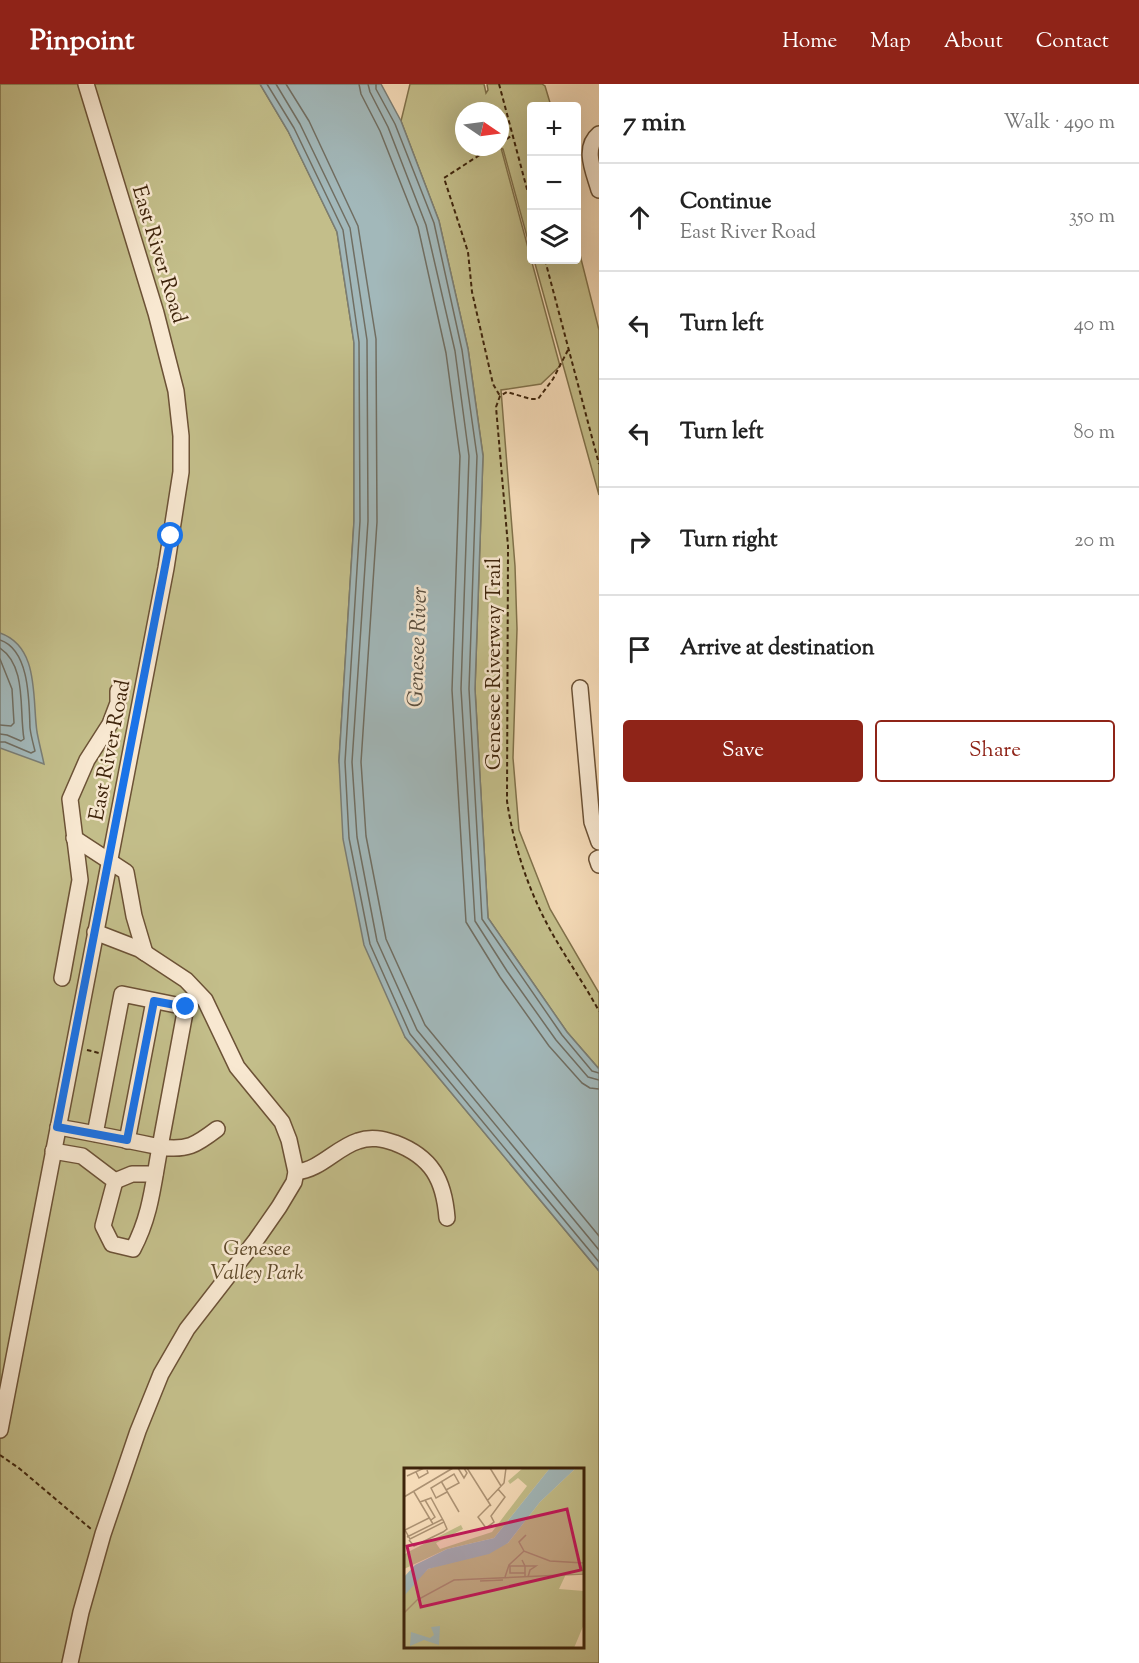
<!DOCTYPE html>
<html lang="en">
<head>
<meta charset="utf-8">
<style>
  body { margin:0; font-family:"Sorts Mill Goudy",serif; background:#f2f2f2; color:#222 }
  .controls { position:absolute; right:18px; top:18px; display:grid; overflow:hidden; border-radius:6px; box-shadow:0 6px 24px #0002 }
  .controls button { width:54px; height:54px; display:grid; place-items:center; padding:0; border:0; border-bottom:2px solid #e0e0e0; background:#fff; color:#222; font:30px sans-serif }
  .compass { position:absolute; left:455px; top:18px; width:54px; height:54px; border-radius:50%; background:#fff; box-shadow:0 6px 24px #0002; rotate:103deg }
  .stop { position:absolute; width:18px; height:18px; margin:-14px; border:4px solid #1a73e8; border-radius:50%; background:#fff }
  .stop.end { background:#1a73e8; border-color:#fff; box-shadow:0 2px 6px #0008 }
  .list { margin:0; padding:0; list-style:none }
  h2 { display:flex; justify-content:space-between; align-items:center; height:78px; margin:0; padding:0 24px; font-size:26px }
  h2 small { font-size:20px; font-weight:400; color:#767676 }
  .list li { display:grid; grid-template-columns:39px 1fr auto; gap:18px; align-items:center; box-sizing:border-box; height:108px; padding:0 24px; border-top:2px solid #e0e0e0 }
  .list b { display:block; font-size:22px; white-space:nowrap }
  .list p { margin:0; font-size:20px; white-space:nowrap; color:#767676 }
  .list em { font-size:20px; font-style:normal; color:#767676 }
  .actions { display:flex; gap:12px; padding:18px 24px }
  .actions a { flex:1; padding:14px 0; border:2px solid #8f2418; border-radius:6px; text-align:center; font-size:21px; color:#8f2418 }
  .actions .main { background:#8f2418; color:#fff }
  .icon { flex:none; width:33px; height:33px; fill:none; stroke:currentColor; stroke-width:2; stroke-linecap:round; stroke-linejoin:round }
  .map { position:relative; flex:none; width:599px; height:1579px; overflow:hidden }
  header { display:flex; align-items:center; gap:36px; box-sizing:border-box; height:84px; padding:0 30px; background:#8f2418; color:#fff }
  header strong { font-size:28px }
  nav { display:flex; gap:33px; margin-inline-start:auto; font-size:21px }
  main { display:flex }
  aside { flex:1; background:#fff }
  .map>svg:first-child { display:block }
  .green { fill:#c3be8a; stroke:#80714a; stroke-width:1.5; fill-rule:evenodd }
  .water { fill:#a2b8ba; stroke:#7a7d74; stroke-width:1.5 }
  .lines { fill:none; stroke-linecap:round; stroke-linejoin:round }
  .shore { stroke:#706e62; stroke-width:1.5 }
  .minor-casing { stroke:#6c5236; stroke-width:18 }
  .path { stroke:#3e240b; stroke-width:2; stroke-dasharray:4.5 3; stroke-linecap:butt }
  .minor { stroke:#f8e8d1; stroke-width:15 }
  .route { stroke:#1a73e8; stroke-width:8 }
  .labels { text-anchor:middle; stroke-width:5; stroke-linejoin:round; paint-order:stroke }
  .street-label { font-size:21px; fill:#3e240b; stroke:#f8e8d1 }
  .park-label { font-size:21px; font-style:italic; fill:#5f4a2b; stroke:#f8e8d1 }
  .water-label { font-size:22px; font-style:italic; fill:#5c5040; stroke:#f8e8d1 }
  .inset-road { fill:none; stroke:#ac9273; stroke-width:1.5 }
  .view { fill:#c2185b; fill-opacity:0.15; stroke:#c2185b; stroke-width:3 }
  .inset-edge { fill:none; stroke:#3e240b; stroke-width:3 }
</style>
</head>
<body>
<header>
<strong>Pinpoint</strong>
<nav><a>Home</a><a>Map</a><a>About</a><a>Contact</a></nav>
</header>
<main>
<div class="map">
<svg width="599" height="1579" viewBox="0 0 599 1579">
  <rect width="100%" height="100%" fill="#f5dbb8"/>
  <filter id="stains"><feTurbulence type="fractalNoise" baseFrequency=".00333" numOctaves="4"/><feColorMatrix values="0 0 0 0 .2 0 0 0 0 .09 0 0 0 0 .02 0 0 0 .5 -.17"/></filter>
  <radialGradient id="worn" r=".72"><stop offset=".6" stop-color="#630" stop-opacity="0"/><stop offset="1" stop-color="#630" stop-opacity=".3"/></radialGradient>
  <g class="green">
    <path d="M0 0H260L288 47 337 148 354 259V437L339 677 405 953 599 1187V1579H0ZM406 1386H582V1562H406Z"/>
    <path d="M410 0H484L486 9 488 6 487 0H542L545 2 551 22H532L531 167 503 65 501 64 560 282 541 300 501 306 515 482 517 545 513 674 519 746 550 825 599 909V985L567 948 488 834 475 605 483 371 468 265 439 137 401 37ZM464 27H500V63H464Z"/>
    <path d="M577 159 599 246V411L534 176H576Z"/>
  </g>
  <g class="water">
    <path d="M260 0H381L401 37 439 137 468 265 483 372 475 605 488 834 567 948 599 985V1187L405 953 364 861 343 755 339 677 354 437V259L337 148 288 47Z"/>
    <path d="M0 549C40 563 32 615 37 648 39 659 42 670 44 680L0 664Z"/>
  </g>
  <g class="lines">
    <g class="shore">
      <path d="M267 0 294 44 343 146 359 258 360 437 345 678 349 754 370 860 410 950 599 1178"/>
      <path d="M276 0 300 40 350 144 367 256 368 437 352 678 357 753 377 857 417 946 599 1166"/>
      <path d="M286 0 309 37 358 142 376 255 377 438 361 678 366 752 386 855 425 941 599 1152"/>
      <path d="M359 0 361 10 380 47 418 143 446 269 460 372 452 606 466 838 500 893 549 962 582 999 590 1004 599 1005"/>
      <path d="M368 0 370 8 388 43 426 141 455 267 469 372 461 605 475 837 507 887 556 956 588 993 599 996"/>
      <path d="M376 0V5L395 40 434 139 462 266 477 372 469 605 482 835 562 951 592 987 599 989"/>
      <path d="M0 556C30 566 29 618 30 644 31 652 33 659 35 667L31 669 5 658H0"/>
      <path d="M0 564C27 582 19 626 24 655L21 657 7 651 0 650"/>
      <path d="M0 575 12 605 14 639 11 642 0 641"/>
    </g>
    <g class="minor-casing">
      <g id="minor">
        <path d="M599 50C582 64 594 88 599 106"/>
        <path d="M580 604 592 738 599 758"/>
        <path d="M74 754 126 788 134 832 145 869"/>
        <path d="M599 774 597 775 599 781"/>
        <path d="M62 894 80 796 70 715 87 676 110 640 118 619V607"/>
        <path d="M58 1043C92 1049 126 1056 160 1063L186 923 122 910 95 1050"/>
        <path d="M127 1057 154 917"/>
        <path d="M53 1067 82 1072 115 1097 103 1142 112 1160 133 1165C151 1131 153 1100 160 1063 187 1067 196 1061 217 1045"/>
        <path d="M296 1088C320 1086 336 1064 358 1057 371 1052 383 1055 395 1059 432 1073 444 1096 447 1134"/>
        <path d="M115 1097 132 1090H155"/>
        <path d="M0 1346 166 484 181 388V352L176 307 156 229 86 0"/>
        <path d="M70 1579 81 1528 103 1450 138 1347 161 1290 187 1245 256 1156 279 1123 294 1098 296 1088 289 1056 282 1038 237 983 205 916 186 896 139 865 95 848"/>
      </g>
    </g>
    <g class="path">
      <path d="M499 0 532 124"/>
      <path d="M500 59 513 51"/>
      <path d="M492 63 444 94 468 168 472 208 493 300 500 312"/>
      <path d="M545 176 599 380"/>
      <path d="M568 266 553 295 538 315H531L507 308 500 312 496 323 508 462 507 717C514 765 531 814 556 856 570 880 586 903 599 927"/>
      <path d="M87 966 99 969"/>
      <path d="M0 1371 20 1385 91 1445"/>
    </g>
    <use href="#minor" class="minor"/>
  </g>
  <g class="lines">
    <path class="route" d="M171 452 57 1043 127 1056 154 917 186 923"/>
  </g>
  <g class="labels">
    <g class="street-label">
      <text transform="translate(160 170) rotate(73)" y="7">East River Road</text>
      <text transform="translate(493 580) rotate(-90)" y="7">Genesee Riverway Trail</text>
      <text transform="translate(109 666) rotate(-79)" y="7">East River Road</text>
    </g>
    <g class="park-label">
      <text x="257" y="1171">Genesee<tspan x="257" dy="24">Valley Park</tspan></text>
    </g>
    <g class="water-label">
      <text transform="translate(416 563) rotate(-88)" y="8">Genesee River</text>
    </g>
  </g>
  <g transform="translate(404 1384)">
    <rect width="180" height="180" fill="#f5dbb8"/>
    <path d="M119 0H146L90 70 43 81 0 101V87L4 84 57 57 59 61 32 75 36 81 88 64 123 18 114 10 106 16 104 13ZM172 0H180V105L162 106 155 121 180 123V156L170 180H0V128L7 116 24 101 104 75 136 34Z" fill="#c3be8a"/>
    <path d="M146 0H172L136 34 104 75 85 86 24 101 0 128V109L11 97 43 81 90 70ZM36 158 35 177 20 172 6 178 7 164 26 170 30 167 27 159Z" fill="#a2b8ba"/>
    <path class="inset-road" d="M54 0 60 10 63 5 60 0M63 0 87 38M86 0 97 18M12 4 15 10 24 5 23 2M3 8 20 0M37 13 55 44M42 22 55 15 50 6 27 20 32 30 43 24M10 24 29 56M0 29 49 0M21 32 31 49 27 52M83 33 100 15 102 0M86 37 74 49 82 60 90 54 87 48 101 29 94 21M1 62 6 71 40 54 27 30 16 34M1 62 25 50M3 69 39 51M5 72 10 78 39 64 43 61 40 54M120 83 115 74 122 67M118 92 121 98H132L126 102 124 109M121 105H106V98H121V108M101 109 105 97 120 83 146 93 180 95M76 113 99 112M0 145 13 132 50 112 180 106"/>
    <path class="view" d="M163 41 177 102 17 139 3 78Z"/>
    <rect width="180" height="180" class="inset-edge"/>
  </g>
  <rect width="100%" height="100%" filter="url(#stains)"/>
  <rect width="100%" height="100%" fill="url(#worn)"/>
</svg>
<div class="controls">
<button>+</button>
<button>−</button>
<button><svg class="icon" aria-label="layers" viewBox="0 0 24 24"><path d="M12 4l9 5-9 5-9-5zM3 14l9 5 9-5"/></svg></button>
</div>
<svg class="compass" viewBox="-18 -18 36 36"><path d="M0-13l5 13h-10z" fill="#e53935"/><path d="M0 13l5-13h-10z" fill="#767676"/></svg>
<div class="stop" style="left:171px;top:452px"></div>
<div class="stop end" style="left:186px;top:923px"></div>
</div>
<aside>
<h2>7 min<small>Walk · 490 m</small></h2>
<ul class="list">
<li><svg class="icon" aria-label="ahead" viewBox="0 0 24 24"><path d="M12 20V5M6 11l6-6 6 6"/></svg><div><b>Continue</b><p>East River Road</p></div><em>350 m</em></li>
<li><svg class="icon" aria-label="left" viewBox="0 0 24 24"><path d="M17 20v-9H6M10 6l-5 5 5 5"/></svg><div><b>Turn left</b></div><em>40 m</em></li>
<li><svg class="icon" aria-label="left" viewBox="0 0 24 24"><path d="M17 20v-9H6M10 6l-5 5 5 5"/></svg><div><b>Turn left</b></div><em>80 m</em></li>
<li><svg class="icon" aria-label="right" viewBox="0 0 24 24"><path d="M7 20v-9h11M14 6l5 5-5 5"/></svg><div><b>Turn right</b></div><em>20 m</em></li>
<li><svg class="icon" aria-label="arrive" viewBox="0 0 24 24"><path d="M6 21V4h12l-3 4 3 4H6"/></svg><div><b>Arrive at destination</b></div></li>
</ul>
<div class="actions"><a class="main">Save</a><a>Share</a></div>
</aside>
</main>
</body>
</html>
